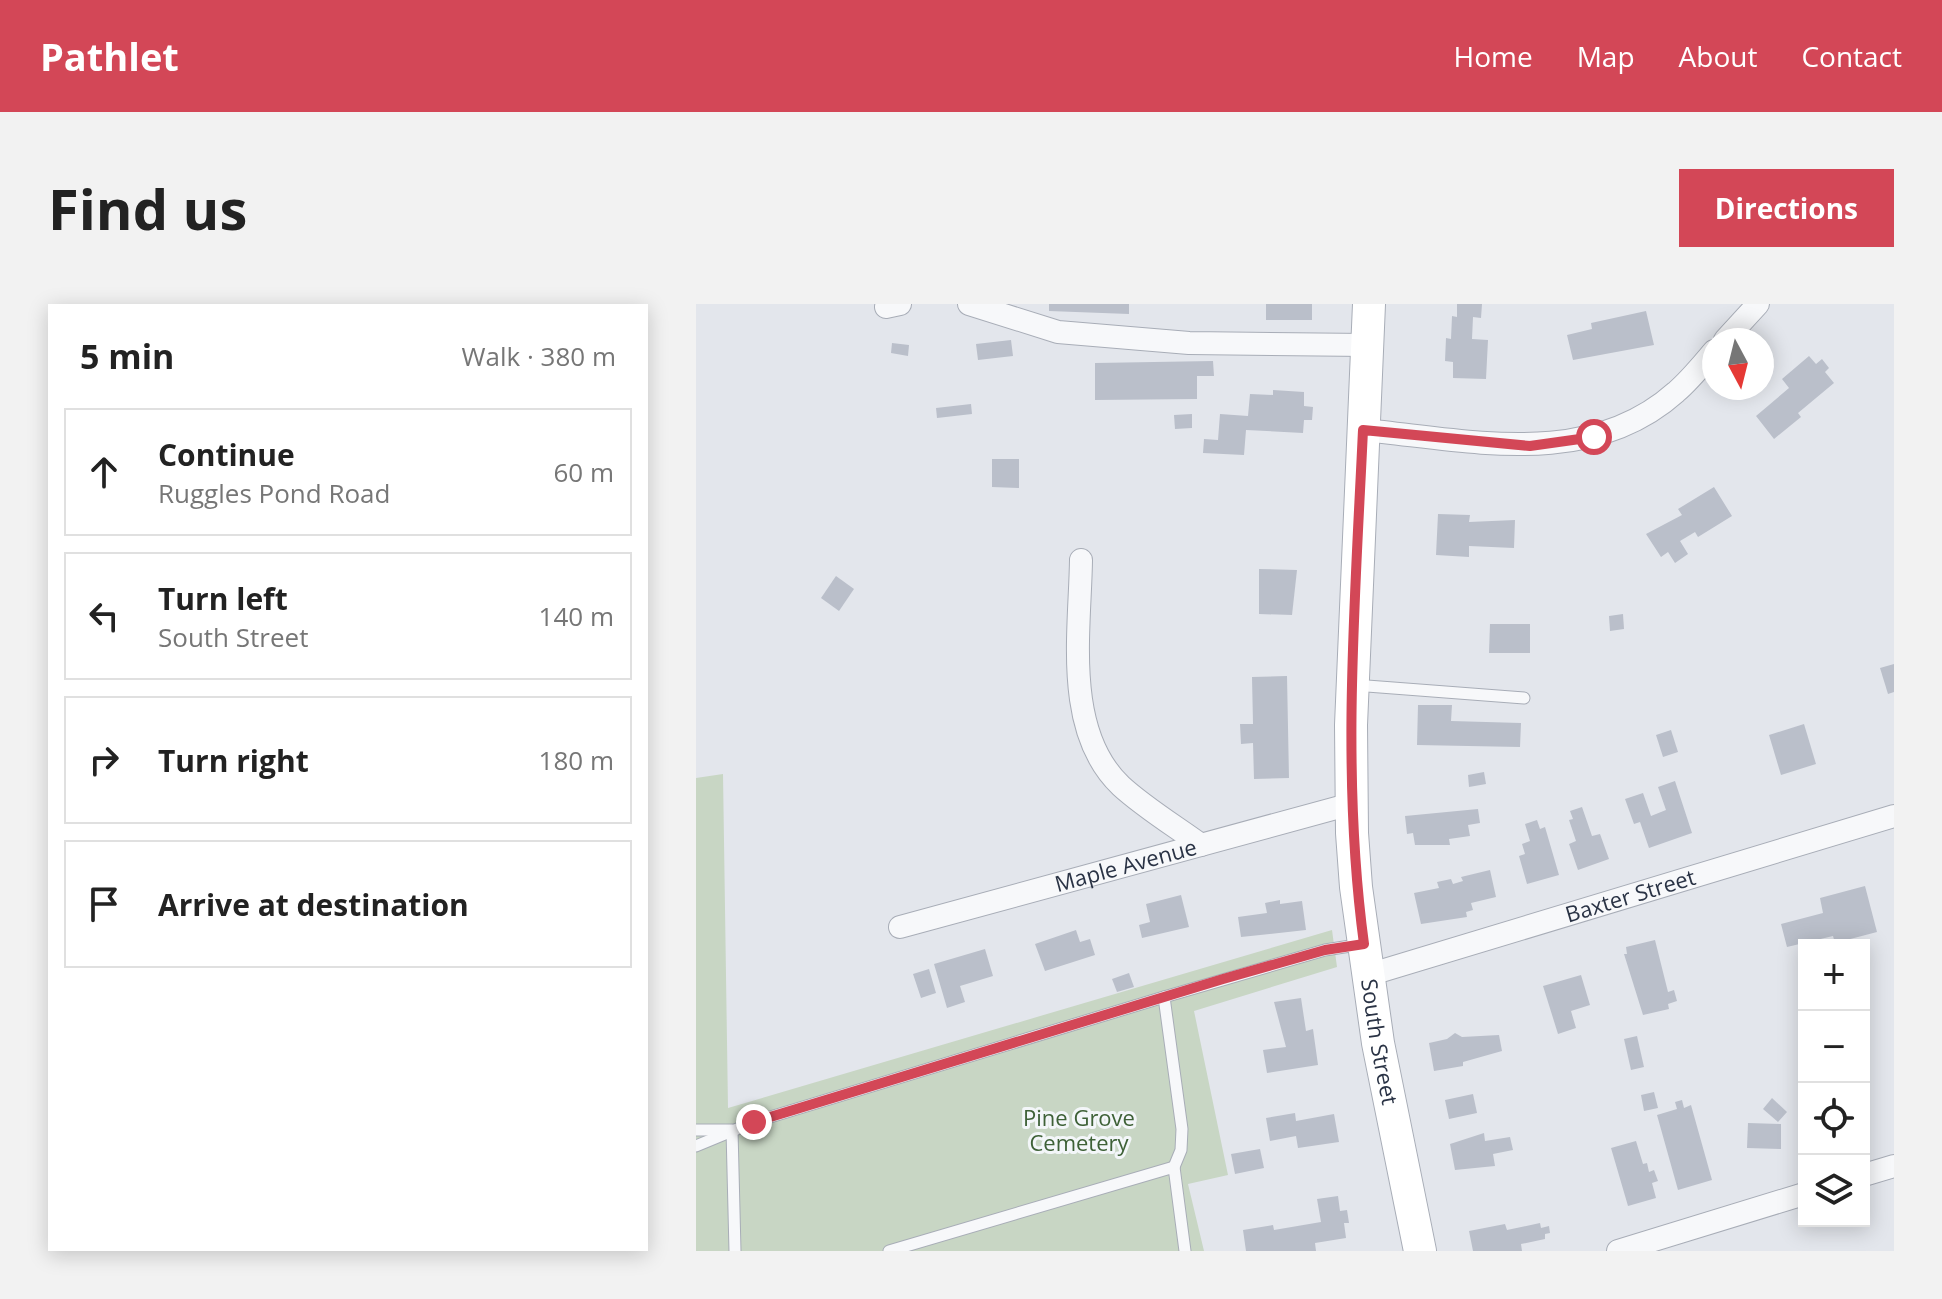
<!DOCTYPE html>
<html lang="en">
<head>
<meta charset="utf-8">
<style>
  body { margin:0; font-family:"Open Sans",sans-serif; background:#f2f2f2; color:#222 }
  .controls { position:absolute; right:24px; bottom:24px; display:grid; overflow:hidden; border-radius:0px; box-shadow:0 4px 20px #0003 }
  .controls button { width:72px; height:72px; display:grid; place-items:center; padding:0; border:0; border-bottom:2px solid #e0e0e0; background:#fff; color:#222; font:40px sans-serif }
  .compass { position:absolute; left:1006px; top:24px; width:72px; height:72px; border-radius:50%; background:#fff; box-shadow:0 4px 20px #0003; rotate:173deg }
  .stop { position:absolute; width:24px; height:24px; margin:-18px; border:6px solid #d34757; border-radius:50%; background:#fff }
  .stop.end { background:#d34757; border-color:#fff; box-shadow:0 2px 8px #0008 }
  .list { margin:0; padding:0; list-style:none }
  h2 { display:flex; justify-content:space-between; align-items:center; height:104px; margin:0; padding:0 32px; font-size:34px }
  h2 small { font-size:26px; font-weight:400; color:#767676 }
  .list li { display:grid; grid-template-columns:52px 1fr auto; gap:24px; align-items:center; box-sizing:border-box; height:128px; margin:0 16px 16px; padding:0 16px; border:2px solid #e0e0e0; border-radius:0px }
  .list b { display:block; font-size:30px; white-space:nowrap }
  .list p { margin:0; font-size:26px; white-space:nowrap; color:#767676 }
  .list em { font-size:26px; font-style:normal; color:#767676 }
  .icon { flex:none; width:44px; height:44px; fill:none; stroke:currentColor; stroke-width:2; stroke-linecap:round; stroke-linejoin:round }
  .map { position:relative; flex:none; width:1198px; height:947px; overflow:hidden; border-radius:0px }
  header { display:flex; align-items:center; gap:48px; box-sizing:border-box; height:112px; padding:0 40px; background:#d34757; color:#fff }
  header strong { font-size:38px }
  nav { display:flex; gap:44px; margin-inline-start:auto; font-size:28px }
  .intro { display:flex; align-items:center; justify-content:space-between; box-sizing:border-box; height:192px; padding:0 48px }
  h1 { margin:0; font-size:56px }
  .button { padding:20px 36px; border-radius:0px; background:#d34757; color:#fff; font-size:28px; font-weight:700 }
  main { display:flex; gap:48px; padding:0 48px }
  aside { flex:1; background:#fff; border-radius:0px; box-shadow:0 4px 20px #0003 }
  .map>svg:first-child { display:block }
  .green { fill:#c8d6c4 }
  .building { fill:#babfca }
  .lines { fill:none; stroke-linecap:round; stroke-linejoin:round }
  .service-casing { stroke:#a8adb7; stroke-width:13 }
  .minor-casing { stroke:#a8adb7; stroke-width:24 }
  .secondary-casing { stroke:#a8adb7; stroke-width:34 }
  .service { stroke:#f7f8fa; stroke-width:11 }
  .minor { stroke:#f7f8fa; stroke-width:22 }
  .secondary { stroke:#fff; stroke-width:32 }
  .route { stroke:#d34757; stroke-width:10 }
  .labels { text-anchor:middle; stroke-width:6; stroke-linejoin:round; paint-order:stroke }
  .street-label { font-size:22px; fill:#2a3345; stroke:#f3f6f9 }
  .park-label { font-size:22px; fill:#3e6137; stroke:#f3f6f9 }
</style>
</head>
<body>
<header>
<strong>Pathlet</strong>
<nav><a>Home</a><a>Map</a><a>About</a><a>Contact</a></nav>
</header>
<div class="intro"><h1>Find us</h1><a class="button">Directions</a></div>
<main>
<aside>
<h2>5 min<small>Walk · 380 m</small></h2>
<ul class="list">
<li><svg class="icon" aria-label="ahead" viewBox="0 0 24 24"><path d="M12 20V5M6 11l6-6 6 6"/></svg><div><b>Continue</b><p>Ruggles Pond Road</p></div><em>60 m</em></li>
<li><svg class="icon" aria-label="left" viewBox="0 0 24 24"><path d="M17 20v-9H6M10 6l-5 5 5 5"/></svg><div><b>Turn left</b><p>South Street</p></div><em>140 m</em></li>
<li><svg class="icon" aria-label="right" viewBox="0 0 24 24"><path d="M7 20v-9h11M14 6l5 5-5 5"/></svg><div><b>Turn right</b></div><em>180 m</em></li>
<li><svg class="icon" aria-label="arrive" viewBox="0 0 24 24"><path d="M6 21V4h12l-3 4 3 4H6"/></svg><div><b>Arrive at destination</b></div></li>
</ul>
</aside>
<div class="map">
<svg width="1198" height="947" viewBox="0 0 1198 947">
  <rect width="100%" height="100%" fill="#e3e6ec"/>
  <path class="green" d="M27 470 32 804 636 626 641 663 498 707 532 871 492 880 508 947H0V474Z"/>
  <g class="building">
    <path d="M353 0H433V10L353 7Z"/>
    <rect x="570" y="0" width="46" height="16"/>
    <path d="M761 0H786L785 14 777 13 776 35 792 36 790 75 757 74V58L749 57 750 34 755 35 756 12 761 13Z"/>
    <path d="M950 7 958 41 877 56 871 31 896 25 895 19Z"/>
    <path d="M315 36 317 52 282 56 280 40Z"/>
    <path d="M196 39 213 41 212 52 195 49Z"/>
    <path d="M1113 52 1120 60 1126 55 1133 64 1129 68 1138 79 1102 109 1105 113 1078 135 1060 112 1093 84 1086 75Z"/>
    <path d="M517 57 518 72H501V95L399 96V59Z"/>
    <path d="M577 86 608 88V102L617 103 616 116H608L607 129 550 126 548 151 507 149 508 135 522 136 524 110 552 112 554 90 577 91Z"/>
    <path d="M275 100 276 110 241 114 240 104Z"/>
    <path d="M496 110V124L479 125 478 111Z"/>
    <path d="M296 155H323V184L296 183Z"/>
    <path d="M1018 183 1036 212 1002 233 999 228 984 237 992 250 979 259 972 248 965 253 950 230 986 211 982 205Z"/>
    <path d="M742 210 774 211 773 218 819 216 818 244 773 242V253L740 251Z"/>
    <path d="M563 265 601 266 596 311 563 310Z"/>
    <path d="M140 272 158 285 143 307 125 294Z"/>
    <path d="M927 310 928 325 914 327 913 312Z"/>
    <path d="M794 320H834V349H793Z"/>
    <path d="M1198 360V388L1192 390 1184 364Z"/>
    <path d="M591 372 593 474 558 475 557 439 545 440 544 420H557L556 373Z"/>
    <path d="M722 401H756L755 417 825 419 824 443 721 441Z"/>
    <path d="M1108 420 1120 460 1085 471 1073 431Z"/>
    <path d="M975 426 982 448 967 453 960 431Z"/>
    <path d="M788 468 790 480 773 483 772 471Z"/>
    <path d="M979 477 996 529 953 544 944 518 938 520 929 495 947 489 955 512 970 506 962 483Z"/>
    <path d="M886 503 896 532 904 530 913 555 882 566 873 540 880 537 873 516 877 515 874 507Z"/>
    <path d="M782 505 784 519 772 521 774 532 753 535 754 541H719L717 529 711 530 709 512Z"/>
    <path d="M841 516 844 525 849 523 863 571 831 580 823 552 829 550 826 540 834 537 829 520Z"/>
    <path d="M794 566 800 593 775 599 777 606 770 608 771 613 725 620 718 589 743 584 741 578 755 575 757 580 767 577 765 573Z"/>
    <path d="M1169 582 1181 628 1139 639 1137 632 1091 643 1085 620 1127 609 1124 594Z"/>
    <path d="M485 591 493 623 446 634 443 621 454 618 450 600Z"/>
    <path d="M584 596V600L606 597 610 626 545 633 542 613 571 609 569 599Z"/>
    <path d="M380 626 384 638 394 635 399 651 349 667 339 640Z"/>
    <path d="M959 636 972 688 978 686 981 697 972 700 973 705 947 711 928 650H931L930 643Z"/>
    <path d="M289 645 297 672 264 682 269 698 251 704 238 660Z"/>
    <path d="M233 665 240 689 225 694 217 670Z"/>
    <path d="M433 669 438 683 421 688 416 675Z"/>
    <path d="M885 671 894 701 875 707 880 724 862 730 847 682Z"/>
    <path d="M605 694 610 727 617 725 622 761 571 769 567 746 590 743 578 698Z"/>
    <path d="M759 729 766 733 803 731 806 747 767 758V762L738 767 733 739 751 735Z"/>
    <path d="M941 732 948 763 935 766 928 735Z"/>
    <path d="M958 788 962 804 948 807 945 791Z"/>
    <path d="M777 790 781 809 753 815 749 796Z"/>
    <path d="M1076 794 1091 808 1082 818 1067 805Z"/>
    <path d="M986 796 988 804 995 801 1016 876 982 886 961 811 981 805 979 798Z"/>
    <path d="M599 809 600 817 638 810 643 838 602 844 600 832 574 837 570 814Z"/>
    <path d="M1052 819 1085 820V845L1051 844Z"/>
    <path d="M788 829 789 837 814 833 817 846 797 850 799 862 759 866 754 840Z"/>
    <path d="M940 837 947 860 951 859 953 868 958 866 962 877 956 879 960 894 932 902 915 844Z"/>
    <path d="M564 845 568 864 539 870 535 850Z"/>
    <path d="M642 892 644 907 651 906 653 919H648L650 934 619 939 620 947H550L547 926 577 921 578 926 625 918 621 895Z"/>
    <path d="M844 919 845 924 853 922 854 929 849 930V935L825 940 826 947H777L773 927 809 920 811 926Z"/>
  </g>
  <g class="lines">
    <g class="service-casing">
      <g id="service">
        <path d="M658 381 828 394"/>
        <path d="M468 693 629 646 667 640"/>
        <path d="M0 826H36L39 947"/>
        <path d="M0 842 58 818 468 693 486 825 485 846 478 863"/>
        <path d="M193 947 478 863 489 947"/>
      </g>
    </g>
    <g class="minor-casing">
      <g id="minor">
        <path d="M273 0 362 28 493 39 671 41"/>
        <path d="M190 3 204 0"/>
        <path d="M1029 36 1062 0"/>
        <path d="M667 126C773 136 893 166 980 88 994 76 1006 61 1018 47"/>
        <path d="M385 256C384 327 367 427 425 482 449 504 479 522 505 541"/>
        <path id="s1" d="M204 623 655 500"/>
        <path id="s2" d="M672 671 1198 512"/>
        <path d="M1168 871 1198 862"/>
        <path d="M922 947 1108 890"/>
      </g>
    </g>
    <g class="secondary-casing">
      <g id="secondary">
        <path id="s3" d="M673 0 655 421 656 529 660 583 682 739 724 947"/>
      </g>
    </g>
    <use href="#service" class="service"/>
    <use href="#minor" class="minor"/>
    <use href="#secondary" class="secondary"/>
  </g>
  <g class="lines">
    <path class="route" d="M58 818 527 675 629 646 668 640C645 470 659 298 667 126L834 142 898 133"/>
  </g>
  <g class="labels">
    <g class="street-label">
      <text dy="8" stroke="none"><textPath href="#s1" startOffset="234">Maple Avenue</textPath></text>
      <text dy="8" stroke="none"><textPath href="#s2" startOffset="274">Baxter Street</textPath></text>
      <text dy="8" stroke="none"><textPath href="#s3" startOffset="740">South Street</textPath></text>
    </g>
    <g class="park-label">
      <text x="383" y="822">Pine Grove<tspan x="383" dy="25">Cemetery</tspan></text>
    </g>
  </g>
</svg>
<div class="controls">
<button>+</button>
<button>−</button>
<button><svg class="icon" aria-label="locate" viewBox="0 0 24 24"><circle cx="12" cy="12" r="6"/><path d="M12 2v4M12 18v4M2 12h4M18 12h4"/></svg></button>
<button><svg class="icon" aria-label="layers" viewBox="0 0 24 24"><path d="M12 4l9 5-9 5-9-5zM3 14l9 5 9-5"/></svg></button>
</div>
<svg class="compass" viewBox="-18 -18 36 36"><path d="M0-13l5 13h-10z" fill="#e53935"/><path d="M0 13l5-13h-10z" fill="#767676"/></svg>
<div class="stop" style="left:898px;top:133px"></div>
<div class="stop end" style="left:58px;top:818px"></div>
</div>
</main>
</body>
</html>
